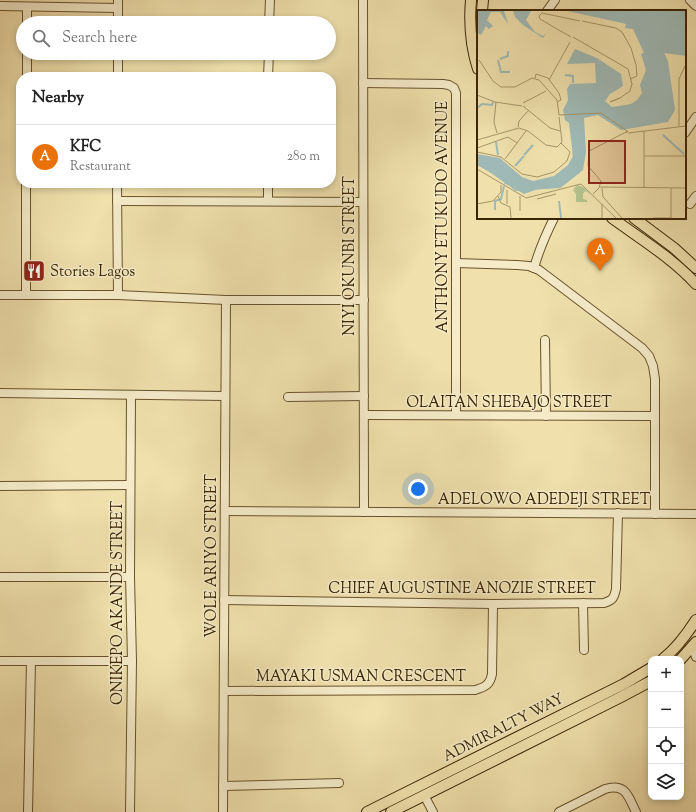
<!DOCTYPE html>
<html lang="en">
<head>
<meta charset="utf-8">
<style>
  body { margin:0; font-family:"Sorts Mill Goudy",serif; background:#f6f6f6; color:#222 }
  .controls { position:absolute; right:12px; bottom:12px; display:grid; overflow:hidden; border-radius:8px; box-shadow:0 2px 6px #0003 }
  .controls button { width:36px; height:36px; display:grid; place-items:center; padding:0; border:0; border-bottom:1px solid #e0e0e0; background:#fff; color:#222; font:20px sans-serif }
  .you { position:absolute; left:418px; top:489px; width:14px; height:14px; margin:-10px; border:3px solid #fff; border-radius:50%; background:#1a73e8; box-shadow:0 0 0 6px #1a73e833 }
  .badge { display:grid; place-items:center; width:26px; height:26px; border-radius:50%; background:#0b8043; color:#fff; font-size:13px; font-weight:700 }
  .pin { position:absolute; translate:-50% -33px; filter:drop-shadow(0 1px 2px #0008) }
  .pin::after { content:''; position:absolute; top:21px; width:14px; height:12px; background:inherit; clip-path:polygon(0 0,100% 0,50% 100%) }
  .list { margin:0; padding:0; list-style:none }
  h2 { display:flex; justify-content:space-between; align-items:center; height:52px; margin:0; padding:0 16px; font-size:17px }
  h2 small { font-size:13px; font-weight:400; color:#767676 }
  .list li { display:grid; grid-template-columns:26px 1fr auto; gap:12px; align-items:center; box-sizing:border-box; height:64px; padding:0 16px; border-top:1px solid #e0e0e0 }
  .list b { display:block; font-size:15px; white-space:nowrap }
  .list p { margin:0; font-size:13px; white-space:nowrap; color:#767676 }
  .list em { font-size:13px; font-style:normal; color:#767676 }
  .icon { flex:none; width:22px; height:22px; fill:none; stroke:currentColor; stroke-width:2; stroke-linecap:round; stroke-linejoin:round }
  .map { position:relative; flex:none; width:696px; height:812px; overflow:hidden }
  .search { position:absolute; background:#fff; box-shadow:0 2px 6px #0003; left:16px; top:16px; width:320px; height:44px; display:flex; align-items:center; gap:10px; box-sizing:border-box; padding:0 14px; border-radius:22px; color:#767676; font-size:15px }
  .panel { position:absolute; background:#fff; box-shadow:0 2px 6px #0003; left:16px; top:72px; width:320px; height:116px; border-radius:16px }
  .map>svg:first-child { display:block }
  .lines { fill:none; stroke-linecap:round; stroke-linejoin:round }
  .minor-casing { stroke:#68532c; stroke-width:10 }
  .major-casing { stroke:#3b2402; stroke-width:12 }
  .minor { stroke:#f5ebc9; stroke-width:8 }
  .major { stroke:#efe0ac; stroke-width:10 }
  .labels { text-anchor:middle; stroke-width:3; stroke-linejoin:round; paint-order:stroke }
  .street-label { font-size:15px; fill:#3b2402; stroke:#f5ebc9 }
  .poi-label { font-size:15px; fill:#3b2402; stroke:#f5ebc9; text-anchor:start }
  .inset-river { fill:none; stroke:#9fbab6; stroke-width:2 }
  .inset-road { fill:none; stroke:#a79568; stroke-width:1 }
  .view { fill:#8f2418; fill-opacity:0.15; stroke:#8f2418; stroke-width:2 }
  .inset-edge { fill:none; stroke:#3b2402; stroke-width:2 }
</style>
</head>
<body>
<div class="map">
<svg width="696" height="812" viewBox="0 0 696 812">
  <rect width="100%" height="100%" fill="#efe0ac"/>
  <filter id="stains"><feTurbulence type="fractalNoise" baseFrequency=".005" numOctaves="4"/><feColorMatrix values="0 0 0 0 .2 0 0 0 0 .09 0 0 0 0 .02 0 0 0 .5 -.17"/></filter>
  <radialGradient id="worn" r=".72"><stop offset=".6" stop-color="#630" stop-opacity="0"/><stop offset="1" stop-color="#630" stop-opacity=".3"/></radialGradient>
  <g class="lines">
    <g class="minor-casing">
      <g id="minor">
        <path d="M363 0 364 512"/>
        <path d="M690 0 696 6"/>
        <path d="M0 6 118 8"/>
        <path d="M547 11 555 0"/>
        <path d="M188 21 269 22"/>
        <path d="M27 23V7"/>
        <path d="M118 23V0"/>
        <path d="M269 23 270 0"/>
        <path d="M27 77V53"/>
        <path d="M118 77V53"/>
        <path d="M268 77 269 53"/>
        <path d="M363 83 443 84 449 85 454 88 456 93V415"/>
        <path d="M685 133 696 117"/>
        <path d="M117 183 118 295"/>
        <path d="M268 183V201"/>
        <path d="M117 201 363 202"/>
        <path d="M690 204 696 196"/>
        <path d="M456 263 517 265 529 266 539 270 642 348 649 356 653 366 655 379V514"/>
        <path d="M534 268C539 250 546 234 554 218"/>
        <path d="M0 295H118L226 300H364"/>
        <path d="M26 295V183"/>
        <path d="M545 340 546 416"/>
        <path d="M0 393 225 396"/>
        <path d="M288 397 364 396"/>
        <path d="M364 415 655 416"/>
        <path d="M0 486 130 485"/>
        <path d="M225 511 696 514"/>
        <path d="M0 577H130"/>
        <path d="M224 600 493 604 604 603C613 600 614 598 616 589L618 513"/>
        <path d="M583 603 584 650"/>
        <path d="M692 646 696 657"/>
        <path d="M0 661H132"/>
        <path d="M224 691 475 690C485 687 490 685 492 674L493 604"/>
        <path d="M223 786 339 783"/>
        <path d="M424 795 433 812"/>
        <path d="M28 812 31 661"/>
        <path d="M130 812 132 661 130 577 131 395"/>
        <path d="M223 812 226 300"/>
        <path d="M559 812 605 789C626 783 628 796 636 812"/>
      </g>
    </g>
    <g class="major-casing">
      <g id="major">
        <path d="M471 0C469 23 471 47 478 69"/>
        <path d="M482 11 483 0"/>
        <path d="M612 218C641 239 672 258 696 284"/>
        <path d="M634 218 674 248 696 268"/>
        <path d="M663 659C677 648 687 634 696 620"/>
        <path d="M681 659 696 642"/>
        <path d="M367 812 624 684 651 668"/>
        <path d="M391 812 619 698 651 681"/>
      </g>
    </g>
    <use href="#minor" class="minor"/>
    <use href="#major" class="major"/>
  </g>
  <defs>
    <g id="restaurant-square" transform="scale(1.15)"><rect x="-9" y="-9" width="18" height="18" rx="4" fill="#8f2418" stroke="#f5ebc9"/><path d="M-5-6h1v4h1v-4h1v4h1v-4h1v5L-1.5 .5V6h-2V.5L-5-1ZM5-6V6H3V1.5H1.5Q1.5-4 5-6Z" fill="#fff"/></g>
  </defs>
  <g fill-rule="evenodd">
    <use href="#restaurant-square" x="34" y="271"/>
  </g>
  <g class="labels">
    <g class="street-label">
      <text transform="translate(442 217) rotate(-90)" y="5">ANTHONY ETUKUDO AVENUE</text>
      <text transform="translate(349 256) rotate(-90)" y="5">NIYI OKUNBI STREET</text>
      <text x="509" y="407">OLAITAN SHEBAJO STREET</text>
      <text x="544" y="504">ADELOWO ADEDEJI STREET</text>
      <text transform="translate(211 556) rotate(-90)" y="5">WOLE ARIYO STREET</text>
      <text x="462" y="593">CHIEF AUGUSTINE ANOZIE STREET</text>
      <text transform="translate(117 603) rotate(-90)" y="5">ONIKEPO AKANDE STREET</text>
      <text x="361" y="681">MAYAKI USMAN CRESCENT</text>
      <text transform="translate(503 727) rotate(-27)" y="5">ADMIRALTY WAY</text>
    </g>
    <g class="poi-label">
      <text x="50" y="276">Stories Lagos</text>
    </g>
  </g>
  <g transform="translate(477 10)">
    <rect width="209" height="209" fill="#efe0ac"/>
    <path d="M100 175 106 177 113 184 108 181 106 184V189L110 190V192H99V184L96 180Z" fill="#b4c38d"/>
    <path d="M0 1H27L31 14 23 2H14L10 10 16 16 12 19 9 16 4 25 0 23ZM36 1H54L49 10 58 22 66 26 69 24 66 28 46 15 38 7ZM90 1H209V46L187 43 191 51 198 100 191 112 144 120 121 105 107 108 109 142 106 160 84 177 61 179 47 184 29 174 27 175 28 171 0 155V144L23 148 45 167 56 171 77 166 91 155 96 146 92 113 88 110 86 100 91 90 90 79 93 74 119 73 118 53 90 54 98 39 120 48 144 64 146 76 133 84 128 91 135 97 154 94 160 90 165 83 163 75 169 60 164 44 167 43 156 19 148 18 149 14 145 13Z" fill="#9fbab6"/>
    <path class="inset-river" d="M166 1 173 78M170 1 174 72M198 18 207 1M191 23 194 2M183 27 184 1M190 30 197 1M181 40 186 1M183 40 190 1M186 44 202 1M184 47 194 1M185 47 183 54 190 73M23 49 31 46V41M21 50 24 62H33M182 53 183 36M176 63V1M88 65 96 66V73M175 69 178 57M0 98 5 94 15 95 16 92M120 98 144 107 169 108M171 99 175 81M104 102 119 99 145 110 167 113 192 107 195 100 185 47 205 1M98 103 105 98 121 97 144 105 164 106M132 103 148 109 167 111 190 107 192 93 183 53 185 45M161 103 174 97 178 92 174 81M170 103 175 72M144 104H165L177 97 179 93 175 75M171 105 183 100 185 96 177 66M98 106 96 113 99 154M165 107 187 102 186 89M139 108 151 112M146 108 164 110 188 103 189 95 178 49V1M174 108 190 104 191 98 182 63 180 1M159 109 180 98 174 62 171 1M174 109 191 105V95M154 112 169 113M96 121 97 153M95 122 97 101 106 95H123L143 103 160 104 169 101M186 125 207 144M19 132 21 145M103 142V127M47 145 56 135M0 149 28 159 47 173H58L78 168 98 155M99 150 100 105M104 150 105 135M0 151 46 175H58L79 170 99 157 102 140 101 105M0 152 13 159M10 152 34 164M0 153 49 178 81 174 99 161V157M10 154 35 167M14 155 46 174H58L79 169 94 160M6 156 31 174M38 156 47 146M103 158 106 139 104 107 107 105M101 160 102 143M16 161 39 180 83 177 102 162 103 106M63 176 81 173 98 159M64 177 82 175 102 160M45 179 64 177M42 180 80 171 97 159M82 191 84 208M18 200V191L24 189 27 176"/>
    <path class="inset-road" d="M105 11 139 18 145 22 154 38 159 55 160 66 153 69M94 27 63 9 62 6 65 3 103 11M96 27 151 59 155 74 153 81 143 88 133 92 143 88M2 50 16 71 24 77H38L55 68 62 70 80 90 82 105M58 68 59 64 71 68 82 83 84 90 80 92M72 70 93 32M0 85 18 92 45 96M19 92 17 112 20 123M46 93 69 81M46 96 73 118 83 121M82 105 124 103 150 121M202 116V69L209 54M41 117 42 111 52 100M151 123 209 116M0 130 42 118 51 121 69 135 80 137 85 132 82 107M0 138 31 127 40 133M0 142 24 147 45 164 60 167 77 162 90 151 93 142 84 133M167 146H209M28 149 49 121M0 159 49 188 104 174 139 208M123 177 209 178M125 178 126 187 145 208M167 178V121M194 178V208M116 184 122 178 124 171 111 156 112 141 151 121 149 123M21 186 24 193 33 197 34 208M43 186V201M60 189 79 184M0 194 16 191 24 182V175M30 194V180M125 194V208M176 208H194"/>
    <path class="view" d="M112 131H148V173H112Z"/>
    <rect width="209" height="209" class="inset-edge"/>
  </g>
  <rect width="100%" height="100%" filter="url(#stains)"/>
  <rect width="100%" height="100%" fill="url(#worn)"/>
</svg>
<div class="controls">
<button>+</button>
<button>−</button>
<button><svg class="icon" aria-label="locate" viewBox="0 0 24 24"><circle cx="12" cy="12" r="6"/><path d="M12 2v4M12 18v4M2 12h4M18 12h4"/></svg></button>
<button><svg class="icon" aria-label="layers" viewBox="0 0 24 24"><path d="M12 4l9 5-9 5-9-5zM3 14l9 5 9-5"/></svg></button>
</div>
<div class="you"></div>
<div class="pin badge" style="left:600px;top:271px;background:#e8710a">A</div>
<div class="search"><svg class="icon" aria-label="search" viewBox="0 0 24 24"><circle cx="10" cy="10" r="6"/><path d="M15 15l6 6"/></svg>Search here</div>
<section class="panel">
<h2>Nearby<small></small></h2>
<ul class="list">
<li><span class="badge" style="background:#e8710a">A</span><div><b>KFC</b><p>Restaurant</p></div><em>280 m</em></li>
</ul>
</section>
</div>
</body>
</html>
